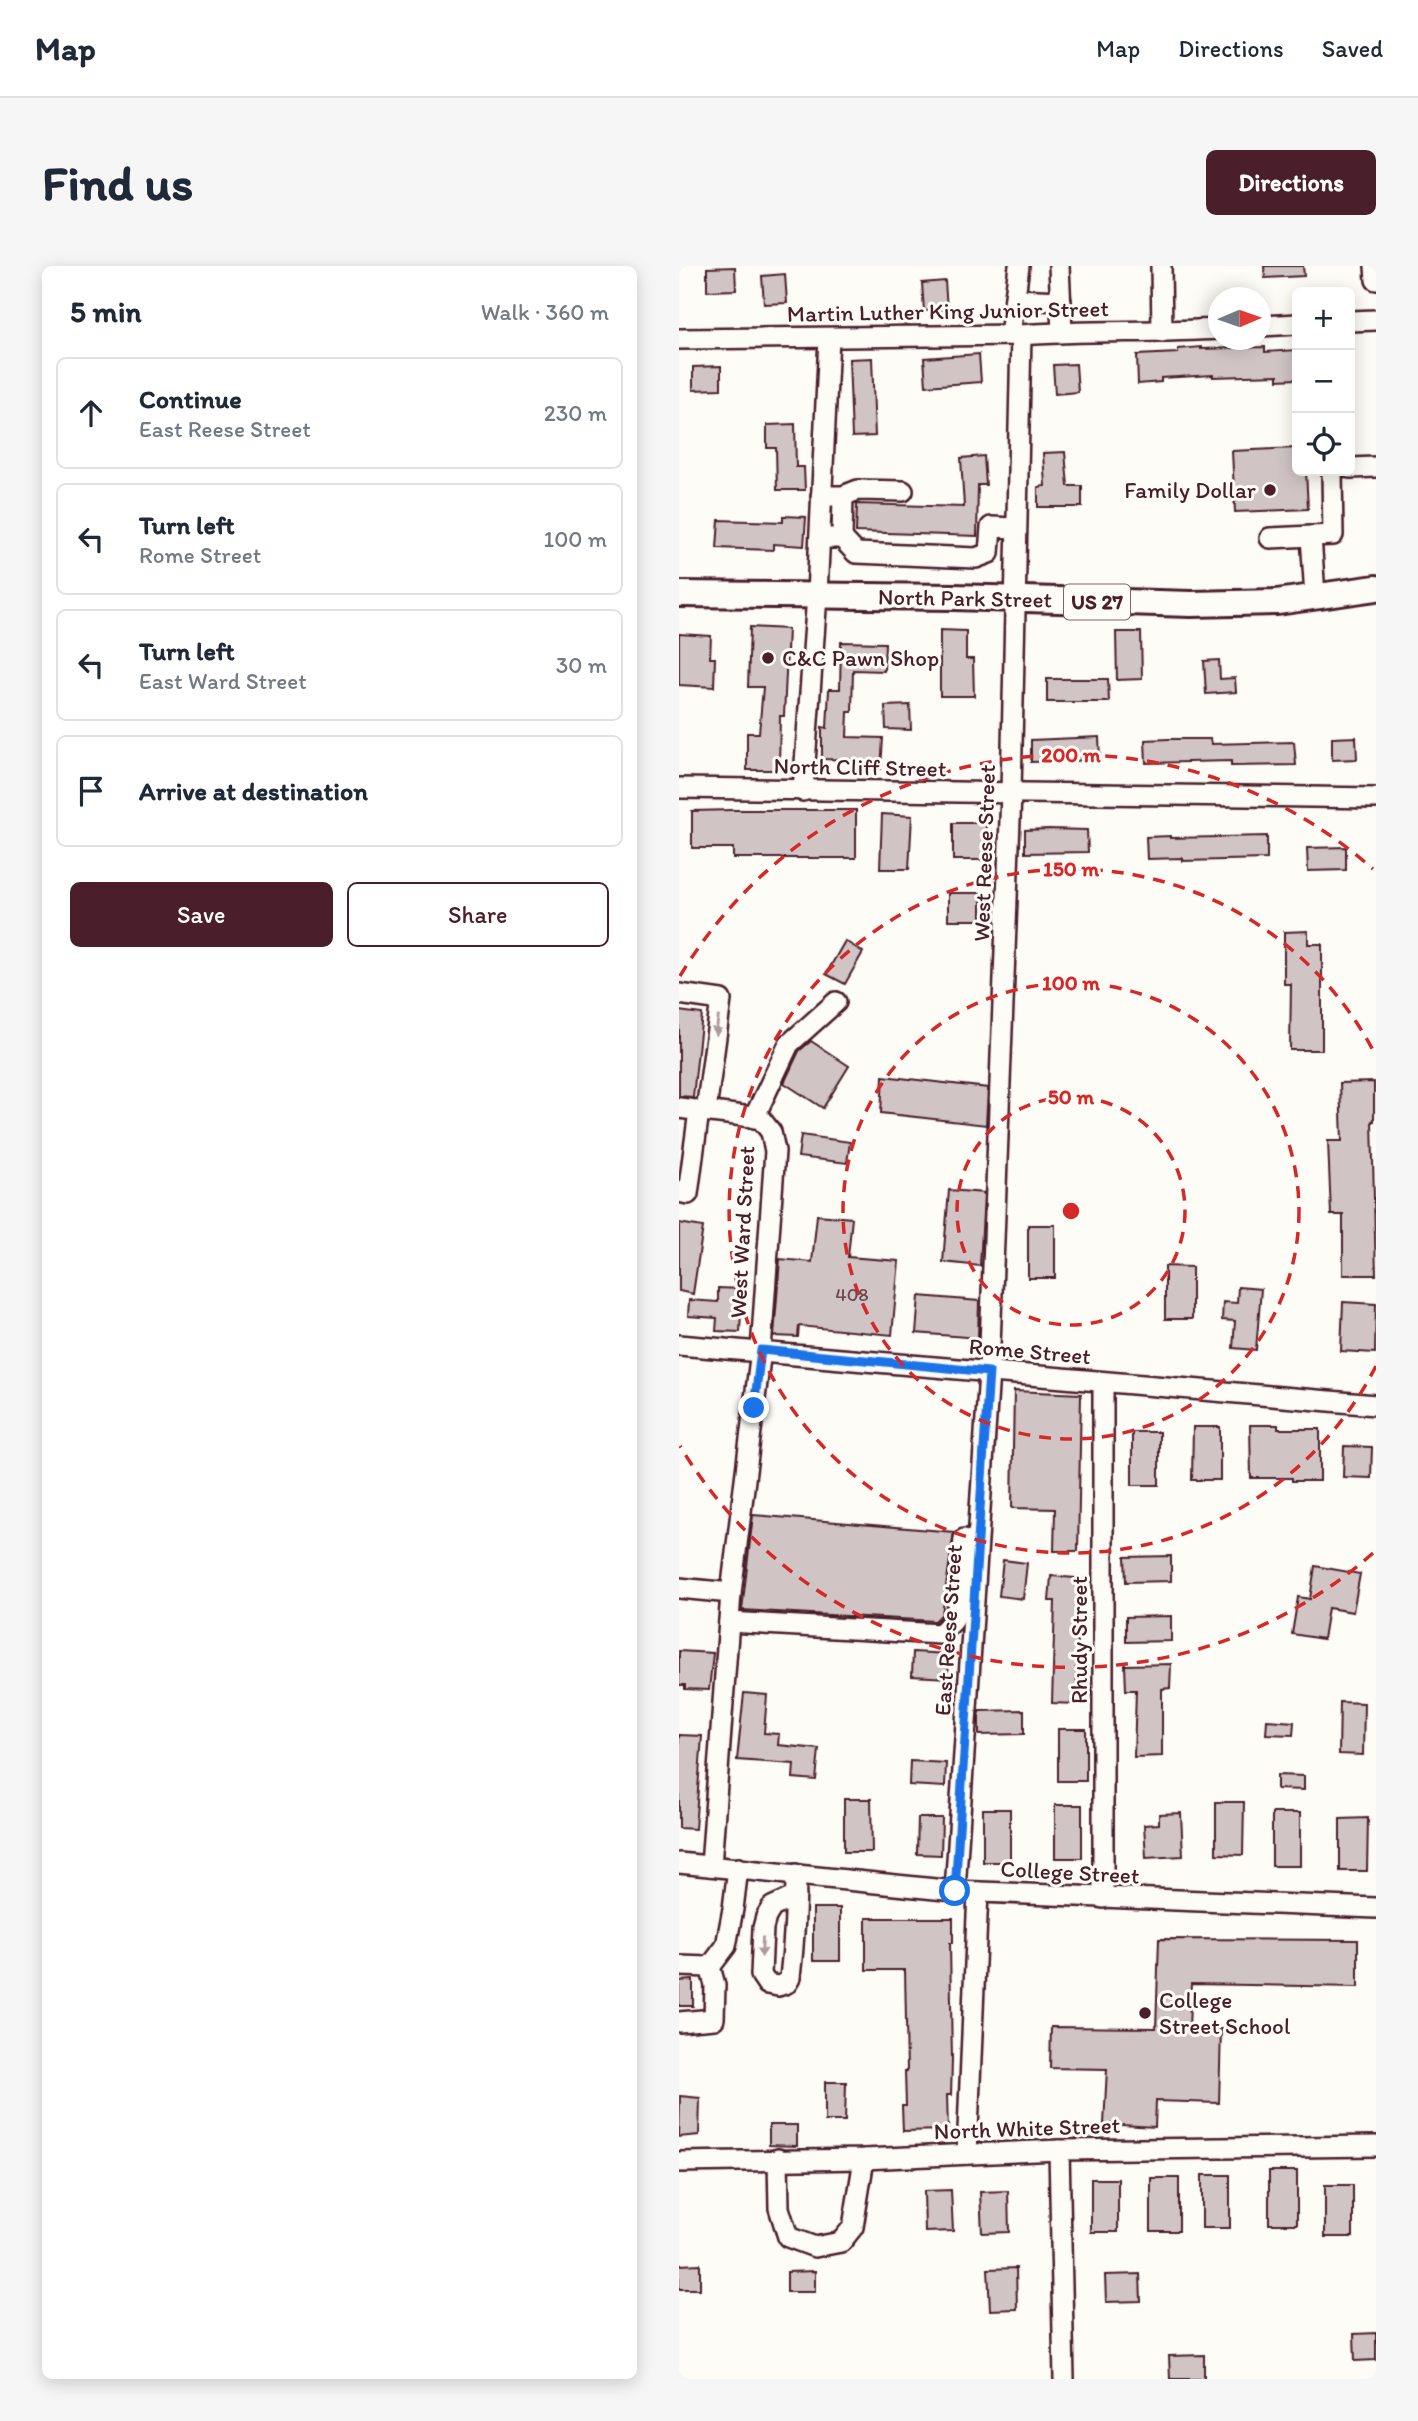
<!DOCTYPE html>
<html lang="en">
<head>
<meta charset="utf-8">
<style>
  body { margin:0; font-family:Itim,sans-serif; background:#f6f6f7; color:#1f2937 }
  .controls { position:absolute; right:21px; top:21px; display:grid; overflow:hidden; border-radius:10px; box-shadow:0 4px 18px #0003 }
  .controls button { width:63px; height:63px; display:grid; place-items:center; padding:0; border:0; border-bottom:2px solid #e0e1e3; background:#fff; color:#1f2937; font:35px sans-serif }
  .compass { position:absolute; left:529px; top:21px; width:63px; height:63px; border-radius:50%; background:#fff; box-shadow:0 4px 18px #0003; rotate:88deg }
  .stop { position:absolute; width:21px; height:21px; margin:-16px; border:5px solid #1a73e8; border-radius:50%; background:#fff }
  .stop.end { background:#1a73e8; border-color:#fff; box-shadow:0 2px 7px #0008 }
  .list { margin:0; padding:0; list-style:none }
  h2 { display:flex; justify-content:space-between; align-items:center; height:91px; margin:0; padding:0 28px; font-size:30px }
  h2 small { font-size:23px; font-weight:400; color:#747a83 }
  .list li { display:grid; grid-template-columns:46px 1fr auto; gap:21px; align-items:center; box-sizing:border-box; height:112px; margin:0 14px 14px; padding:0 14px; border:2px solid #e0e1e3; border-radius:10px }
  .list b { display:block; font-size:26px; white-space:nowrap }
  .list p { margin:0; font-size:23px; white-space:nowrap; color:#747a83 }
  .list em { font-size:23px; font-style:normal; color:#747a83 }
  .actions { display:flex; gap:14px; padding:21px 28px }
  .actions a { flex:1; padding:16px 0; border:2px solid #4a1f2b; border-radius:10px; text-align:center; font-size:24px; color:#4a1f2b }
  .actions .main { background:#4a1f2b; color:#fff }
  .icon { flex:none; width:38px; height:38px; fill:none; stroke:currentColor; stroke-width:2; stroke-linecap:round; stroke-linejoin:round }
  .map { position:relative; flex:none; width:697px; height:2113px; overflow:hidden; border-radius:10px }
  header { display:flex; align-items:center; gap:42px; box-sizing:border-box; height:98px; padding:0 35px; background:#fff; border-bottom:2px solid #e0e1e3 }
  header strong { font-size:33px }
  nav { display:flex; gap:38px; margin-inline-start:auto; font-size:24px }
  .intro { display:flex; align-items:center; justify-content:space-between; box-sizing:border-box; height:168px; padding:0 42px }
  h1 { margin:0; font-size:49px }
  .button { padding:18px 32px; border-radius:10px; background:#4a1f2b; color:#fff; font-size:24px; font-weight:700 }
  main { display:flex; gap:42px; padding:0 42px }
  aside { flex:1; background:#fff; border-radius:10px; box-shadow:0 4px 18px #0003 }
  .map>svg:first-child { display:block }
  .building { fill:#d0c5c4; stroke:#4a1f2b; stroke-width:2 }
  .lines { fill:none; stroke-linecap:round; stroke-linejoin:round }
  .minor-casing { stroke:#4a1f2b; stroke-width:24 }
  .major-casing { stroke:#4a1f2b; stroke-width:30 }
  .minor { stroke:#fdfcf7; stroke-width:19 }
  .major { stroke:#fdfcf7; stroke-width:24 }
  .oneway { fill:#ac999b }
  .route { stroke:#1a73e8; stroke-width:9 }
  .ring { fill:none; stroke:#d62828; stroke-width:3.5; stroke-dasharray:12 9 }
  .poi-dot { fill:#4a1f2b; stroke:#fdfcf7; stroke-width:2.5 }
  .labels { text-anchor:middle; stroke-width:6; stroke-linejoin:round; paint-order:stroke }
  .number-label { font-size:19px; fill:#6c4851 }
  .shield { fill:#fdfcf7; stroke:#806168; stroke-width:2 }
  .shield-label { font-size:21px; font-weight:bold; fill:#4a1f2b }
  .street-label { font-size:23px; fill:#4a1f2b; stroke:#fdfcf7 }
  .poi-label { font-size:23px; fill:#4a1f2b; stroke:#fdfcf7; text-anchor:start }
  .centre { fill:#d62828; stroke:#fdfcf7; stroke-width:3.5 }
  .ring-label { font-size:21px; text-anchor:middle; font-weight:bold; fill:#d62828; stroke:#fdfcf7; stroke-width:6; stroke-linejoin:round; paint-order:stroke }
</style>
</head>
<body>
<header>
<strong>Map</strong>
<nav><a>Map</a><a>Directions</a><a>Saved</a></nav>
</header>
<div class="intro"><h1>Find us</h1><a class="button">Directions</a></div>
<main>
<aside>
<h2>5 min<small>Walk · 360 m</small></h2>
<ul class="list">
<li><svg class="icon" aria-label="ahead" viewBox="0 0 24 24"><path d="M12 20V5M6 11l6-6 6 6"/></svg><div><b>Continue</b><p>East Reese Street</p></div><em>230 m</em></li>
<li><svg class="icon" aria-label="left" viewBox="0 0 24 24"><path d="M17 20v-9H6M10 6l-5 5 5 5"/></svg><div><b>Turn left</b><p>Rome Street</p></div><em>100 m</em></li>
<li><svg class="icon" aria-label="left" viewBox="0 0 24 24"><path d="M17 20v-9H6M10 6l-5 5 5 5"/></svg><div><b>Turn left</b><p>East Ward Street</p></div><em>30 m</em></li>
<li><svg class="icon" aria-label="arrive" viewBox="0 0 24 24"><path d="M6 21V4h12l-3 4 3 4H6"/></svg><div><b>Arrive at destination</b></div></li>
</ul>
<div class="actions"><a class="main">Save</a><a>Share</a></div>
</aside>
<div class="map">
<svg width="697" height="2113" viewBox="0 0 697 2113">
  <rect width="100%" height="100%" fill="#fdfcf7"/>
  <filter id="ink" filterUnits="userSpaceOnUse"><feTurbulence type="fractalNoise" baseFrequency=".0143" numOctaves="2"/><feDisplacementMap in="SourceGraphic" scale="14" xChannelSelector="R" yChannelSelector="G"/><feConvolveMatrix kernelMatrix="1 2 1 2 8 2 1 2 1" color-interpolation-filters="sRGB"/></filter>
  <g filter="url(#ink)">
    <g class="building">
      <path d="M585 0H624L625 10 586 12Z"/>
      <path d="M56 1 57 24 28 25V2Z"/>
      <path d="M106 8 108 37 85 38 83 10Z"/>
      <path d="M266 15 268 44 245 45 243 17Z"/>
      <path d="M522 81V83L586 81V86L618 84V113L599 114V109L534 111V109L482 112V116L459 118 458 89 499 87V83Z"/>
      <path d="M300 88 302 116 247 120 245 92Z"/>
      <path d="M193 92 196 170 173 171 170 93Z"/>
      <path d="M397 98 399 126 376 128 374 99Z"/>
      <path d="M42 100V123L14 124V101Z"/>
      <path d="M116 158 117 201H125L126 224H98L97 182H88V159Z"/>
      <path d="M618 182V205H627L629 243 556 246 553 185Z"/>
      <path d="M386 186 389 220H403V241H359V221L366 220 364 187Z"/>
      <path d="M305 190 307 219H299L298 270 177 266 178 238 285 241 282 192Z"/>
      <path d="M104 250 127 251 125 280 94 278V284L38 282 40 254 104 256Z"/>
      <path d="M71 361 109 363 105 450H101L100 504H68V467H80L84 421H69Z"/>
      <path d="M261 364 287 365V393H294L295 430H261Z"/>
      <path d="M437 366H462L463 413 438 414Z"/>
      <path d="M0 368 32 370 31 392H36L35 421 0 419Z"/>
      <path d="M162 376 206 377 205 405 174 404 173 446H169L168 471 204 472 202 503H179V494L143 493V461L148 462 150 423H161Z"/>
      <path d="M540 394 541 413 556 412 557 426 527 428 525 395Z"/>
      <path d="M368 413H429L430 436H368Z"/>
      <path d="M231 439 232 464 207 463 206 440Z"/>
      <path d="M420 471 421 494 352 496V474Z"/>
      <path d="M677 471 678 493 653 494V472Z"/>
      <path d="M490 473H531L532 478 615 476 617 499 552 500V495L467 497 466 474Z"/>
      <path d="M54 544H177V592H54V582H13V545Z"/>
      <path d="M203 548 233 550 230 603H201Z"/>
      <rect x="274" y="557" width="33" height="37"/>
      <path d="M369 563 408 564 409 586 346 587V564Z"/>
      <path d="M491 570V572L588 570V593L504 595V592L468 593 467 571Z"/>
      <path d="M667 581V604L629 605 628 582Z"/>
      <rect x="269" y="627" width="33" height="27"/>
      <path d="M629 665V678H643V784H611L612 718H605V666Z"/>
      <path d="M166 675 184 686 166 718 147 708Z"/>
      <path d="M0 745 23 748 14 831 0 830Z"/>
      <path d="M132 775 170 800 144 842 105 817 120 785Z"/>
      <path d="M204 810 309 822 307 859 202 847Z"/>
      <path d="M695 816V855H693L697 1009H664V949H652L649 875H663L661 817Z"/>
      <path d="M122 869 171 876 168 897 119 891Z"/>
      <path d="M270 924 305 927 301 1000 264 996Z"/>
      <path d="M138 949 173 952 169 991 220 995 213 1069 120 1060 119 1071 95 1070 101 993 133 996Z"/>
      <path d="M0 957 24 961 14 1028 0 1025Z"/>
      <rect x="349" y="959" width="27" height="53"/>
      <path d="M486 1000 513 1001V1053H486Z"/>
      <path d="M559 1021 582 1023 577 1084 554 1082 556 1055 543 1054 544 1036 558 1037Z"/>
      <path d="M39 1022 63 1023 61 1066 37 1065 38 1052 9 1050 10 1034 39 1036Z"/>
      <path d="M240 1030 300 1035 299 1072 237 1067Z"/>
      <path d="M664 1036 697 1038 696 1087 662 1085Z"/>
      <path d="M335 1125 402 1128 399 1285H375L376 1243 333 1242Z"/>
      <path d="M571 1159H599V1163H641V1215H613V1212H572Z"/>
      <path d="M514 1161H541V1214H513Z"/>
      <rect x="453" y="1166" width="27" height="53"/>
      <path d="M665 1180 693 1181 692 1212 664 1211Z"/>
      <path d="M74 1249 275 1266 263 1348 256 1355 63 1344Z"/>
      <path d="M492 1290V1315L447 1316 446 1291Z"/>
      <path d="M324 1294 348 1297 344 1333 320 1330Z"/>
      <path d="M636 1300 681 1308 674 1346 649 1342 644 1373 613 1368 619 1331 631 1333Z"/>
      <path d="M372 1310 408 1313 406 1337H400L397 1438 373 1437 376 1335H370Z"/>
      <path d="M492 1350V1375L447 1376V1351Z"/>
      <path d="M0 1385 34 1387 30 1424 6 1423V1419H0Z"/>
      <path d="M234 1386 270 1388 269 1412 233 1410Z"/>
      <path d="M492 1398 491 1422 483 1423V1490L455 1491 457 1424H447L446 1399Z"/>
      <path d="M65 1427 88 1429 85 1467 100 1468 99 1479 140 1483 137 1514 114 1512 115 1498 58 1494Z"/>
      <path d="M661 1436 685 1437 684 1489 660 1488Z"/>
      <path d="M345 1444V1468L300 1469V1445Z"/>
      <path d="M588 1454 615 1456 614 1469 587 1468Z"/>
      <rect x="379" y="1463" width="28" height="52"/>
      <path d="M0 1469 23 1470 16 1563 0 1562Z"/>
      <path d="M231 1495 267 1497 266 1521 230 1519Z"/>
      <path d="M598 1509 625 1510V1524L598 1523Z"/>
      <path d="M165 1533H192L193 1586H165Z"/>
      <path d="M537 1536H565L564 1589 537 1588Z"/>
      <rect x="376" y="1539" width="27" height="53"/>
      <rect x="304" y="1543" width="27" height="53"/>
      <path d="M502 1547 504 1590 467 1592 465 1559 480 1558V1548Z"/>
      <rect x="593" y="1547" width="28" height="53"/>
      <path d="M239 1552H263L262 1589 238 1588Z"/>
      <path d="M689 1552 688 1605H661V1553Z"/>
      <rect x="134" y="1642" width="27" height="53"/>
      <path d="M187 1652H274V1677H271L273 1794 272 1829H268L269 1864 224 1865 223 1840H227L226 1805H228L226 1704H187Z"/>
      <path d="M480 1673 679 1674V1721L512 1718 510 1762 542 1763 540 1837 477 1835 476 1861 425 1858 428 1803 371 1802 372 1761 477 1762Z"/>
      <path d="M14 1714V1740H0V1715Z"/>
      <path d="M146 1816H167L166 1855H146Z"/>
      <path d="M1 1830 21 1832 20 1869 0 1871Z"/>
      <path d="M90 1859H118V1880L90 1879Z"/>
      <rect x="590" y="1905" width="28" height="53"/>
      <rect x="523" y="1909" width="28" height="53"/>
      <rect x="472" y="1912" width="28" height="53"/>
      <rect x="412" y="1913" width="27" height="53"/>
      <rect x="646" y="1919" width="28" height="52"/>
      <path d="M272 1924 274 1965 246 1966 245 1925Z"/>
      <path d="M329 1925 330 1966 303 1967 301 1926Z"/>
      <path d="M21 1998V2023H0V1999Z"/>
      <path d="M337 2002 338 2043 311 2044 309 2003Z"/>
      <path d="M136 2005V2026H108V2006Z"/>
      <path d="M461 2008 462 2035 427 2036 426 2009Z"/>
      <path d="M697 2067V2094L676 2095 675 2068Z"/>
      <path d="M525 2089V2113H491L490 2090Z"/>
    </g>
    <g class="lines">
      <g class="minor-casing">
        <g id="minor">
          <path d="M380 0 383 66"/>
          <path d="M482 0 483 66"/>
          <path d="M696 0 697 14"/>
          <path d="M336 33 382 35"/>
          <path d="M671 55 697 54"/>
          <path d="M582 60 618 58"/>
          <path d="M331 69 340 0"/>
          <path d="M0 73 342 69C408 64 474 67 540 63"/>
          <path d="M671 202 697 201"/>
          <path d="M142 230H164L179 224 224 225"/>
          <path d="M632 270 636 330"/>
          <path d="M141 272H163L177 287 297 292 310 287 312 261 337 262"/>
          <path d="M163 272 164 230"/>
          <path d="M591 272 654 269 653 205"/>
          <path d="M0 522 697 532"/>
          <path d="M124 525 138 329 150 72"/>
          <path d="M0 728 42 734 27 845"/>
          <path d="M0 842 81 852 92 866 96 885 82 1084 52 1327 32 1600"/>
          <path d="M75 852 110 778 157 736"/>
          <path d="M0 926 9 928 20 845"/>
          <path d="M0 1079 697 1139"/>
          <path d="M424 1116V1632"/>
          <path d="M0 1322 52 1327"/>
          <path d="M50 1356 261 1368 274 1355 278 1344 285 1273"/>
          <path d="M0 1597 276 1625 697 1642"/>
          <path d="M117 1608C117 1644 115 1677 111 1712L108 1717 99 1720 88 1718 82 1709 84 1662 87 1651 93 1641 117 1630"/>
          <path d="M276 1625 310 1106 332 527 342 69"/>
          <path d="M0 1700 31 1701 47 1680 54 1643 59 1602"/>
          <path d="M0 1756 35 1753 36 1719 31 1701"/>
          <path d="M380 1884 385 2113"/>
          <path d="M288 1888 299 1626"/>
          <path d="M99 1893 100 1942 109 1971 136 1981 162 1976 174 1961 185 1893"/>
          <path d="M0 1896 185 1893 380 1884 697 1880"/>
        </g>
      </g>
      <g class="major-casing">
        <path id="major" d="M0 328 275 331 512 338 598 336 697 322"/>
      </g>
      <use href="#minor" class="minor"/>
      <use href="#major" class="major"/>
    </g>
    <defs><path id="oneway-solid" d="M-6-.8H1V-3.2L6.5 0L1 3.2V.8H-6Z" transform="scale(1.75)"/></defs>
    <g class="oneway">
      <use href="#oneway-solid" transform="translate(38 760) rotate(98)"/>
      <use href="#oneway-solid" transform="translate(83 1681) rotate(93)"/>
    </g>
  </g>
  <g class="lines" filter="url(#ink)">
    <path class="route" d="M75 1142 82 1084 310 1106 276 1625"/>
  </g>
  <g class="ring">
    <circle cx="392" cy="945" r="114"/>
    <circle cx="392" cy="945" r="228"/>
    <path d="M697 1100A342 342 0 1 1 697 790"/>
    <path d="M694 1287A456 456 0 0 1 1 1180M1 710A456 456 0 0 1 694 603"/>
  </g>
  <g class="poi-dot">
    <circle cx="591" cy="224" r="7"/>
    <circle cx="89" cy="392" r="7"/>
    <circle cx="466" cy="1747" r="7"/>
  </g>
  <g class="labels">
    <g class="number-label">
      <text x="173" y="1035">408</text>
    </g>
    <rect class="shield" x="385" y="318.5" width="66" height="35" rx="5"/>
    <g class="shield-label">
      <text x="418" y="343">US 27</text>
    </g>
    <g class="street-label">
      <text transform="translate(269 45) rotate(-1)" y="8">Martin Luther King Junior Street</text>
      <text transform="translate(286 332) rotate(1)" y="8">North Park Street</text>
      <text transform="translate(181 501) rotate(1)" y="8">North Cliff Street</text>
      <text transform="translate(305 587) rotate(-88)" y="8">West Reese Street</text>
      <text transform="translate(63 966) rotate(-87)" y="8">West Ward Street</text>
      <text transform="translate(351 1085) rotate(5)" y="8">Rome Street</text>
      <text transform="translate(269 1364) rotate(-86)" y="8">East Reese Street</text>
      <text transform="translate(400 1374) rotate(-90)" y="8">Rhudy Street</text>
      <text transform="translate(391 1606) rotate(3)" y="8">College Street</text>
      <text transform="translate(348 1862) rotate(-2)" y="8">North White Street</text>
    </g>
    <g class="poi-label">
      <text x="577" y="232" text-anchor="end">Family Dollar</text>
      <text x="103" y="400">C&amp;C Pawn Shop</text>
      <text x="480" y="1742">College<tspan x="480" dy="26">Street School</tspan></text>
    </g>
  </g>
  <circle cx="392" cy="945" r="10" class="centre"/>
  <g class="ring-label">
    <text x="392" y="496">200 m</text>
    <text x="392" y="610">150 m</text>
    <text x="392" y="724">100 m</text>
    <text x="392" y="838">50 m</text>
  </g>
</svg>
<div class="controls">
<button>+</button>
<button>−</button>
<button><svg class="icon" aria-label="locate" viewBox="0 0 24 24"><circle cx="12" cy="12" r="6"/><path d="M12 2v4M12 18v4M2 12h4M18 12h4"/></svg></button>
</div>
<svg class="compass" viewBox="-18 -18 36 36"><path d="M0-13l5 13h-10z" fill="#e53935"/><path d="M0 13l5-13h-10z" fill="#747a83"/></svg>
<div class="stop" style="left:276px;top:1625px"></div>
<div class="stop end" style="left:75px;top:1142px"></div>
</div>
</main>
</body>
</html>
